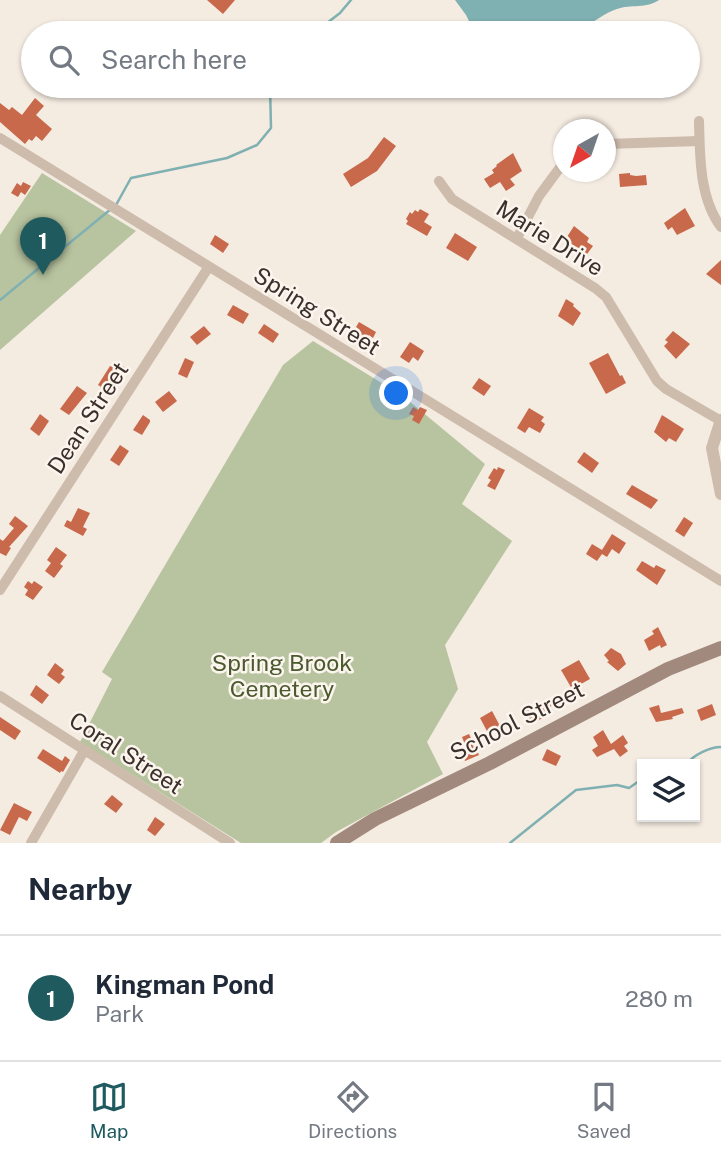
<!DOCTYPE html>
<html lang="en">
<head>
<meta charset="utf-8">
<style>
  body { margin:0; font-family:"Public Sans",sans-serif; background:#f6f6f7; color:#1f2937 }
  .controls { position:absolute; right:21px; bottom:21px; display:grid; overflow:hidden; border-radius:0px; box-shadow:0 2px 5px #0004 }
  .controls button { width:63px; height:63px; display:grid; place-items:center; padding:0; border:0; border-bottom:2px solid #e0e1e3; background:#fff; color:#1f2937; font:35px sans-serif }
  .compass { position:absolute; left:553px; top:119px; width:63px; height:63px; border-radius:50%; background:#fff; box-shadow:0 2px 5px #0004; rotate:220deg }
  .you { position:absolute; left:397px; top:394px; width:24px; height:24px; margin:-18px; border:5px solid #fff; border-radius:50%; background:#1a73e8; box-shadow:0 0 0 10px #1a73e833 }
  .badge { display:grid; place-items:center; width:46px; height:46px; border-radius:50%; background:#1f5a5e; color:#fff; font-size:23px; font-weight:700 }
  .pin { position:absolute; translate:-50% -58px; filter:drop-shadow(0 2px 4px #0008) }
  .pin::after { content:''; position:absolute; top:37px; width:24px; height:21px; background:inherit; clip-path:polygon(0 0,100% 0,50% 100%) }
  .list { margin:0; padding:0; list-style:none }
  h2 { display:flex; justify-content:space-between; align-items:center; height:91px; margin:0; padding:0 28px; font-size:30px }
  h2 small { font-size:23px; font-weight:400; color:#747a83 }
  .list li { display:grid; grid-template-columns:46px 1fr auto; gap:21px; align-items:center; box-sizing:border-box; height:126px; padding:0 28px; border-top:2px solid #e0e1e3 }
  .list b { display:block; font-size:26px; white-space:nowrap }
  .list p { margin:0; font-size:23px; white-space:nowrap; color:#747a83 }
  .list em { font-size:23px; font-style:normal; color:#747a83 }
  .icon { flex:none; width:38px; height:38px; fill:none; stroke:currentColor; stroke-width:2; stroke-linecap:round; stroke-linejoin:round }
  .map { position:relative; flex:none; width:721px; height:843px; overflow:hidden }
  .search { position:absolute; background:#fff; box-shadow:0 2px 5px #0004; left:21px; right:21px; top:21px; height:77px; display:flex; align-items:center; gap:18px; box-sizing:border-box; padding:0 24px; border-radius:38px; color:#747a83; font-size:26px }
  .sheet { height:217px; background:#fff }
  nav { display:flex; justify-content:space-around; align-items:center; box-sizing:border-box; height:98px; border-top:2px solid #e0e1e3; background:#fff; font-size:19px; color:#747a83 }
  nav a { display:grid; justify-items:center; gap:4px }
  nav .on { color:#1f5a5e }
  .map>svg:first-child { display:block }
  .green { fill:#b8c4a0 }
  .water { fill:#7fb0b2 }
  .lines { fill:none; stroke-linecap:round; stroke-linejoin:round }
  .stream { stroke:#7fb0b2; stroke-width:2.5 }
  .building { fill:#c8694b }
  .minor { stroke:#cdbbac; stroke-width:10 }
  .tertiary { stroke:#cdbbac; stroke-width:12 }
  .secondary { stroke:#a18a7d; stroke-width:14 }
  .labels { text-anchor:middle; stroke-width:5; stroke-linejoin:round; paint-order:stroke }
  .street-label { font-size:23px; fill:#3b302b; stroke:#fbf5ee }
  .park-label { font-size:23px; fill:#4a5a2e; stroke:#fbf5ee }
</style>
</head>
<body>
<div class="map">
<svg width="721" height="843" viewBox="0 0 721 843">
  <rect width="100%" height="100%" fill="#f4ebe1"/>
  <g class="green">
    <path d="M42 173 136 231 0 350V235Z"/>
    <path d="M313 341 403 396 485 464 462 504 512 541 445 645 458 689 427 742 443 774 336 832 321 843H241L80 742 112 679 102 672 283 365Z"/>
  </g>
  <path class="water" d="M455 0H659C646 9 631 4 617 9 604 13 596 22 583 26 550 39 510 33 475 33L466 15Z"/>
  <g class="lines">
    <g class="stream">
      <path d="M314 33 340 13 351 0"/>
      <path d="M116 205 131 178 227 158 257 145 271 128 270 86"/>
      <path d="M0 300 111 209"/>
      <path d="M687 764C693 755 710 747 721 747"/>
      <path d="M510 843 576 790 617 785 629 788 642 779"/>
    </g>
  </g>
  <g class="building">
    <path d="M207 0H235L223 14Z"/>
    <path d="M35 98 44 106 36 115 52 129 42 141 36 136 32 141 29 139 25 144 0 122V103L9 110 12 107 22 115Z"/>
    <path d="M384 137 396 146 377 171 351 187 343 174 368 158Z"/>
    <path d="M513 153 522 171 510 179 515 185 506 191 500 182 490 188 484 179 494 173 492 170 497 166 496 165Z"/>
    <path d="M630 173V175L636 176 646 175 647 185 620 187 619 174Z"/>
    <path d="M23 182 31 186 25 195 21 192 18 197 11 193 17 183 21 186Z"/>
    <path d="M685 208 695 226 677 235 672 227 668 230 664 223Z"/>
    <path d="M420 209 429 214 424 222 432 227 427 236 406 224 408 221 406 219 410 212 412 214 415 210 418 212Z"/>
    <path d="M574 226 589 238 587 242 593 246 587 254 565 240Z"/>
    <path d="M455 233 477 247 468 261 446 248Z"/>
    <path d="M215 235 229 244 223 253 210 244Z"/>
    <path d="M721 260V285L706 274Z"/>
    <path d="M566 299 574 304 573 306 581 313 573 326 558 316Z"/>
    <path d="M233 305 249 314 243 324 227 315Z"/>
    <path d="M359 322 376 332 373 338 369 335 366 340 358 334 360 330 356 327Z"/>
    <path d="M264 324 279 334 273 343 258 333Z"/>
    <path d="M204 326 211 334 197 345 190 337Z"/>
    <path d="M673 331 690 344 676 359 664 346 668 342 665 340Z"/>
    <path d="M410 342 424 351 418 361 413 357 409 363 400 357Z"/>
    <path d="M608 353 620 376 622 375 626 383 606 394 589 363Z"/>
    <path d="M185 358 194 362 187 378 178 374Z"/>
    <path d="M116 362 126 368 110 392 98 385 110 366 113 367Z"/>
    <path d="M479 378 491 386 484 396 472 388Z"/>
    <path d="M77 386 87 393 69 415 60 409Z"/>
    <path d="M169 391 177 401 163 412 155 402Z"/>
    <path d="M413 407 418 410 420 407 427 410 419 424 412 420 414 416 409 414Z"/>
    <path d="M529 408 544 417 541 421 545 424 540 433 529 427 525 433 517 428Z"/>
    <path d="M40 414 49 421 39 436 30 429Z"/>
    <path d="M143 415 150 420V422L142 435 133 430Z"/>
    <path d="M662 415 684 429 676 442 669 438 666 442 654 432Z"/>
    <path d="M120 445 129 451 119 466 110 460Z"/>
    <path d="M584 452 599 463 592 473 577 462Z"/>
    <path d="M498 467 505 470 495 490 487 486 491 480 488 478 494 468 497 470Z"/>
    <path d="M632 485 658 500 651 509 626 494Z"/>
    <path d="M78 508 90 513 83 527 87 529 83 536 64 526 67 520 71 522Z"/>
    <path d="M15 516 28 526 9 547 11 548 6 556 0 553V539L3 541 14 528 9 524Z"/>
    <path d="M684 517 693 523 684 537 675 531Z"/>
    <path d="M612 534 626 543 619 554 612 549 607 557 602 554 597 561 586 554 592 544 602 550Z"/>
    <path d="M56 547 67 555 60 564 63 566 54 578 45 571 51 563 47 560Z"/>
    <path d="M642 561 654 568 656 565 666 570 657 585 636 570Z"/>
    <path d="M28 581 32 584 34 581 43 587 33 600 25 595 28 590 24 587Z"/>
    <path d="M658 627 667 645 661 648 660 645 649 651 644 640 654 634 652 631Z"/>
    <path d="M611 648 621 654 626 664 618 671 607 662 609 661 604 655Z"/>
    <path d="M579 660 590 679 572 689 561 670Z"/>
    <path d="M55 663 64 670 61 674 65 677 59 684 47 675Z"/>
    <path d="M36 685 49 695 42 704 30 695Z"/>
    <path d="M551 698 554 704 542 714 544 717 534 723 532 719 530 721 522 708 528 704 531 709Z"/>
    <path d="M712 704 716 715 701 721 697 710Z"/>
    <path d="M659 705 661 713 682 708 684 713 672 717 673 719 656 722 649 708Z"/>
    <path d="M492 711 500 726 488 733 480 718Z"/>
    <path d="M0 717 21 731 15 740 0 730Z"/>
    <path d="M603 730 611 744 623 735 628 743 624 746 628 751 620 757 614 749 597 757 592 750 598 746 593 737Z"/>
    <path d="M469 734 479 755 465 761 460 750 466 747 462 737Z"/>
    <path d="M43 749 62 761 65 756 70 760 63 772 61 771 60 773 37 758Z"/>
    <path d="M547 749 561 756 556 766 542 760Z"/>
    <path d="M112 795 123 804 116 813 104 804Z"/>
    <path d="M14 803 32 812 27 821 19 817 10 835 0 830Z"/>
    <path d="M155 817 165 824 155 836 147 830Z"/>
  </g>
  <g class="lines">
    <g class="minor">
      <path d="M699 121C700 155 699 198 721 227"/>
      <path d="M0 138 721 581"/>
      <path d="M606 144 699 141"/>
      <path d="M439 181 452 199 595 288 606 297 657 381 666 389 721 421"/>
      <path d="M517 238 539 196 564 162"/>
      <path d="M0 590 208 268"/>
      <path d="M0 696 230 843"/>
      <path d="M31 843 84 751"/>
    </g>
    <path class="tertiary" d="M721 420 712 448 721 494"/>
    <path class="secondary" d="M337 843 375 819 490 763 668 669 721 648"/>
  </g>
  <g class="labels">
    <g class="street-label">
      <text transform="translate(550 238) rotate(32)" y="8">Marie Drive</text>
      <text transform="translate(317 311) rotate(32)" y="8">Spring Street</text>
      <text transform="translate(88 418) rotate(-57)" y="8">Dean Street</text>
      <text transform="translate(517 721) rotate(-27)" y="8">School Street</text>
      <text transform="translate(126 753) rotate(33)" y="8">Coral Street</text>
    </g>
    <g class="park-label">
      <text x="282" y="671">Spring Brook<tspan x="282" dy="26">Cemetery</tspan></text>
    </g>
  </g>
</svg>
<div class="controls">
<button><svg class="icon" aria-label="layers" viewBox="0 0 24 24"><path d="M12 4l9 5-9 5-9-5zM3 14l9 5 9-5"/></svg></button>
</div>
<svg class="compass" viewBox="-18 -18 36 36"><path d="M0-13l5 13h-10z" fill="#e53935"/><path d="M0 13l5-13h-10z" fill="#747a83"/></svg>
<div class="you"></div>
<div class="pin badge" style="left:43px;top:275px">1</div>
<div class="search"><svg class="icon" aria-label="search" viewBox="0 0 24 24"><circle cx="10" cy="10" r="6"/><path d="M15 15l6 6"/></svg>Search here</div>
</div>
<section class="sheet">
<h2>Nearby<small></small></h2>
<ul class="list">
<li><span class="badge">1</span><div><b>Kingman Pond</b><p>Park</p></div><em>280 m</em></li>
</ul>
</section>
<nav>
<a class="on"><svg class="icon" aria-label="map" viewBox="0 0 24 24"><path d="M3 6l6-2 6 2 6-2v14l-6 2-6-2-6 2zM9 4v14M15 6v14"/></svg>Map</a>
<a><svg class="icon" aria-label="directions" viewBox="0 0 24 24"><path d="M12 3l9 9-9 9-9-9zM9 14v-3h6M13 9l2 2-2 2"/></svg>Directions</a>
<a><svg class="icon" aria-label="saved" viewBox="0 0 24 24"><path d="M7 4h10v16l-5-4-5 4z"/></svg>Saved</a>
</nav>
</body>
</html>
